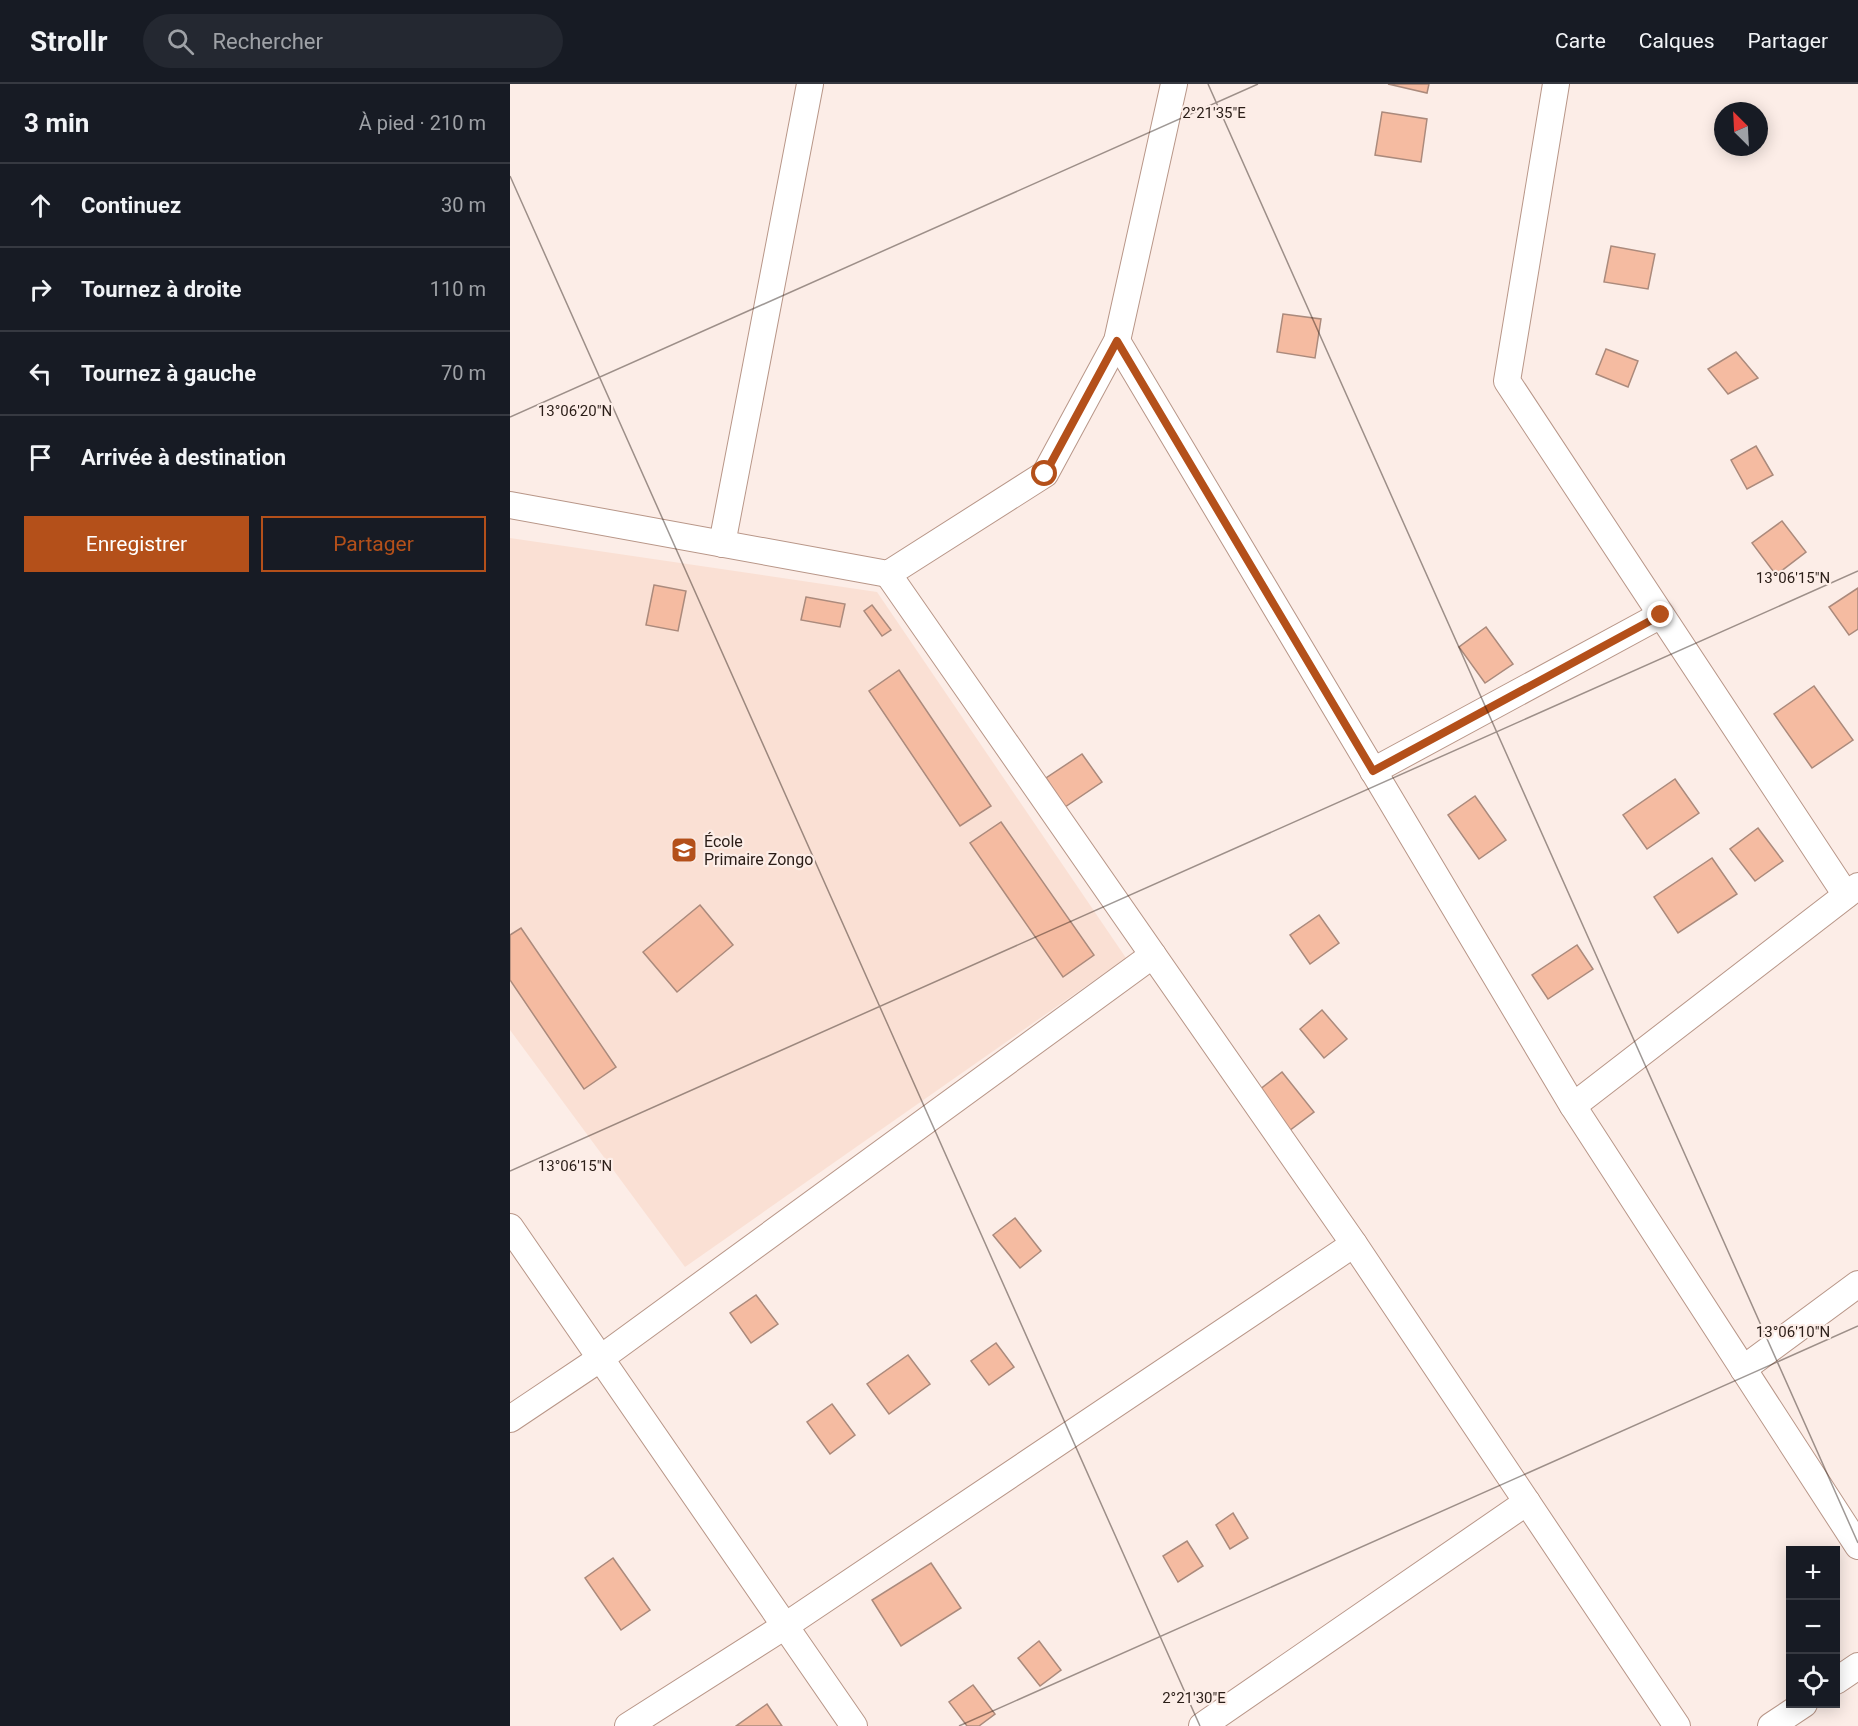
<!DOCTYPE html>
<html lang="fr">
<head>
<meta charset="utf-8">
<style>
  body { margin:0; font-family:Roboto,sans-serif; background:#242831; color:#f1f3f6 }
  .controls { position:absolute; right:18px; bottom:18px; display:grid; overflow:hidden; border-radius:0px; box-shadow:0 3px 15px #0003 }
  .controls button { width:54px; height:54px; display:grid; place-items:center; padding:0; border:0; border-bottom:2px solid #363941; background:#171b24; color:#f1f3f6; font:30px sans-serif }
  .compass { position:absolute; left:1204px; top:18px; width:54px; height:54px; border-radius:50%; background:#171b24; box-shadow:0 3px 15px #0003; rotate:336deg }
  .stop { position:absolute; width:18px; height:18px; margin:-14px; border:4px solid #b4501a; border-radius:50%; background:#fff }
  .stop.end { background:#b4501a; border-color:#fff; box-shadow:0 2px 6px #0008 }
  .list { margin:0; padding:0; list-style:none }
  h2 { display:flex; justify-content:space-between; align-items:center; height:78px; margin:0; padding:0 24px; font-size:26px }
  h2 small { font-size:20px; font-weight:400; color:#9ea1a6 }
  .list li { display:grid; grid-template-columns:39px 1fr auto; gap:18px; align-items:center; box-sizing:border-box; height:84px; padding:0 24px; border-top:2px solid #363941 }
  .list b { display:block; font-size:22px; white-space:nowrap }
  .list em { font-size:20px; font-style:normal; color:#9ea1a6 }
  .actions { display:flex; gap:12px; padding:18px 24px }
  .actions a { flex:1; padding:14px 0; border:2px solid #b4501a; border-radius:0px; text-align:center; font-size:21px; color:#b4501a }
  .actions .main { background:#b4501a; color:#fff }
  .icon { flex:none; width:33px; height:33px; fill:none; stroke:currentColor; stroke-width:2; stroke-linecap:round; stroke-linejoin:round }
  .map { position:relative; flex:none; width:1348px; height:1642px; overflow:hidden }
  header { display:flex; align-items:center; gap:36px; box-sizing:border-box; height:84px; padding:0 30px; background:#171b24; border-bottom:2px solid #363941 }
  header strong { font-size:28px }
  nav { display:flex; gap:33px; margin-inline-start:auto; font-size:21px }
  .search { width:420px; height:54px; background:#242831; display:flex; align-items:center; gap:15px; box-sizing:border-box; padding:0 21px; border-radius:33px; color:#9ea1a6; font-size:22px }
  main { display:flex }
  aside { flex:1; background:#171b24 }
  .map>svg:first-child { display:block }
  .built { fill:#fae0d4 }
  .building { fill:#f5bba1; stroke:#ab8a7c; stroke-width:1.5 }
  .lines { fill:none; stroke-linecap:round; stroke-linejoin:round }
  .minor-casing { stroke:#b89688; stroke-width:28 }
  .minor { stroke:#fff; stroke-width:26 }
  .route { stroke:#b4501a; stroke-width:8 }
  .ticks { fill:none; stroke:#2a1d17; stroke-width:1.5; stroke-opacity:0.45 }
  .labels { text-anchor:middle; stroke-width:4.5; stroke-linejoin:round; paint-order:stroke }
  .poi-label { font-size:16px; fill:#2a1d17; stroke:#fcede7; text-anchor:start }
  .ticks-label { font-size:15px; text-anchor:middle; fill:#2a1d17; stroke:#fcede7; stroke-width:4.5; stroke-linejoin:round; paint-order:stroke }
</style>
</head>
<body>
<header>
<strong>Strollr</strong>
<div class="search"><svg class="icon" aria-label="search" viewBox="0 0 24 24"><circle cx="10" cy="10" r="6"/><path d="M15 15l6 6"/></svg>Rechercher</div>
<nav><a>Carte</a><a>Calques</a><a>Partager</a></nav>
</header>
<main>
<aside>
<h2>3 min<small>À pied · 210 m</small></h2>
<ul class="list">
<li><svg class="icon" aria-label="ahead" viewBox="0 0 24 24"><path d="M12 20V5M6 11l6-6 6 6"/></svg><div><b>Continuez</b></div><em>30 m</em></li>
<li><svg class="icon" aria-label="right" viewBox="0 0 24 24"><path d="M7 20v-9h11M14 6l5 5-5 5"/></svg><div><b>Tournez à droite</b></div><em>110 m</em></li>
<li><svg class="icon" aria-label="left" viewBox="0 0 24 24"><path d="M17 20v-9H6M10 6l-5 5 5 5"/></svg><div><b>Tournez à gauche</b></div><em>70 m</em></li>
<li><svg class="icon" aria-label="arrive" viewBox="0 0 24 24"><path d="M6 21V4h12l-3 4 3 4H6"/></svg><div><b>Arrivée à destination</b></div></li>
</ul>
<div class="actions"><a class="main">Enregistrer</a><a>Partager</a></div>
</aside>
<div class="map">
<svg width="1348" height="1642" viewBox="0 0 1348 1642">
  <rect width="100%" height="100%" fill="#fcede7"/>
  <path class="built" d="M0 454 367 508 616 874 175 1183 0 946Z"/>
  <g class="building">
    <path d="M878 0H919L917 9Z"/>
    <path d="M872 28 917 35 911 78 865 71Z"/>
    <path d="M1101 162 1145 170 1138 205 1094 198Z"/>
    <path d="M773 230 811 235 805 274 767 268Z"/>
    <path d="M1096 265 1128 277 1118 303 1086 290Z"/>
    <path d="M1226 268 1248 294 1218 310 1198 285Z"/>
    <path d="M1246 362 1263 391 1237 405 1221 376Z"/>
    <path d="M1272 437 1296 468 1266 491 1242 459Z"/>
    <path d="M144 501 176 507 168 547 136 541Z"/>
    <path d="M1348 504V545L1339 551 1319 523Z"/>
    <path d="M296 513 335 520 330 543 291 536Z"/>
    <path d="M362 521 381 546 372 552 354 527Z"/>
    <path d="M976 543 1003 580 975 599 949 563Z"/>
    <path d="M389 586 481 722 450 742 359 607Z"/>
    <path d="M1304 602 1343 656 1302 684 1264 630Z"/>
    <path d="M572 670 592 698 555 723 536 694Z"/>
    <path d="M1165 695 1189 729 1137 765 1113 731Z"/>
    <path d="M965 712 996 756 969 775 938 731Z"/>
    <path d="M491 738 584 871 553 893 460 759Z"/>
    <path d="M1248 744 1273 777 1245 797 1220 765Z"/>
    <path d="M1202 774 1227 810 1168 849 1144 813Z"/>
    <path d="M190 821 223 861 167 908 133 868Z"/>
    <path d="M809 831 829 859 800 880 780 851Z"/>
    <path d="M11 844 106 983 74 1005 0 896V851Z"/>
    <path d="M1067 861 1083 885 1038 915 1022 891Z"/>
    <path d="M812 926 837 955 814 974 790 945Z"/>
    <path d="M772 988 804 1028 775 1050 744 1010Z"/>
    <path d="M505 1134 531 1167 510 1184 483 1151Z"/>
    <path d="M246 1211 268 1240 241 1259 220 1229Z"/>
    <path d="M486 1259 504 1283 479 1301 461 1277Z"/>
    <path d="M398 1271 420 1300 379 1330 357 1300Z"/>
    <path d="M322 1320 345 1351 320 1370 297 1338Z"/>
    <path d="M723 1429 738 1454 720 1465 706 1441Z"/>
    <path d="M677 1457 693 1482 668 1498 653 1472Z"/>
    <path d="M103 1474 140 1526 111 1546 75 1494Z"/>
    <path d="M421 1479 451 1524 391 1562 362 1516Z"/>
    <path d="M529 1557 551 1586 530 1602 508 1574Z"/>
    <path d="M463 1601 485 1630 469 1642H457L439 1618Z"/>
    <path d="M257 1620 272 1642H226Z"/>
  </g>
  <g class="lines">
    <g class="minor-casing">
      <g id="minor">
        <path d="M1046 0 997 297 1336 811"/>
        <path d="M607 257 1063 1022 1348 1462"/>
        <path d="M0 421 378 490 535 390 607 257 664 0"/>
        <path d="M212 460 300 0"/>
        <path d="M378 490 844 1160 1167 1642"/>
        <path d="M863 687 1151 531"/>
        <path d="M1063 1022 1348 802"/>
        <path d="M0 1143 344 1642"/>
        <path d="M1233 1285 1348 1200"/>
        <path d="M0 1335 91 1274 643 871"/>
        <path d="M1326 1597 1348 1582"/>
        <path d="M118 1642 275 1542 844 1160"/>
        <path d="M692 1642 1017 1418"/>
        <path d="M1261 1642 1294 1620"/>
      </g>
    </g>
    <use href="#minor" class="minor"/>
  </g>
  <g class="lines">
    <path class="route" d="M535 390 607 257 863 687 1151 531"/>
  </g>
  <path class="ticks" d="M698 0 1348 1459M0 92 690 1642M0 333 748 0M0 1087 1348 487M449 1642 1348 1242"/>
  <defs>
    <g id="school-square" transform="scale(1.35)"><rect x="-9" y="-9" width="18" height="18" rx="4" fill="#b4501a" stroke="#fcede7"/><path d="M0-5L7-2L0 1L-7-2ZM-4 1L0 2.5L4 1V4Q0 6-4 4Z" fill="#fff"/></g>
  </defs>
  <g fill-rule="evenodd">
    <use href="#school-square" x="174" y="766"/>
  </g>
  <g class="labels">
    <g class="poi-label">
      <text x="194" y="763">École<tspan x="194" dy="18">Primaire Zongo</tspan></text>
    </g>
  </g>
  <g class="ticks-label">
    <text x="704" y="34">2°21'35"E</text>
    <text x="65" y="332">13°06'20"N</text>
    <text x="1283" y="499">13°06'15"N</text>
    <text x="65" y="1087">13°06'15"N</text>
    <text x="1283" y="1253">13°06'10"N</text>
    <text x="684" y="1619">2°21'30"E</text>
  </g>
</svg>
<div class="controls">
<button>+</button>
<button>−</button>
<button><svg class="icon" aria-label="locate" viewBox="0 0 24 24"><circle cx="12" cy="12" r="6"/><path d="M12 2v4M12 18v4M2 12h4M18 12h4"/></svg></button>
</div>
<svg class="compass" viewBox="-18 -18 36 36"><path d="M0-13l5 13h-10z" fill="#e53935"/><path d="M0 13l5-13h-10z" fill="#9ea1a6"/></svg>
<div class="stop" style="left:535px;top:390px"></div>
<div class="stop end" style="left:1151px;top:531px"></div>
</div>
</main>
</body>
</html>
